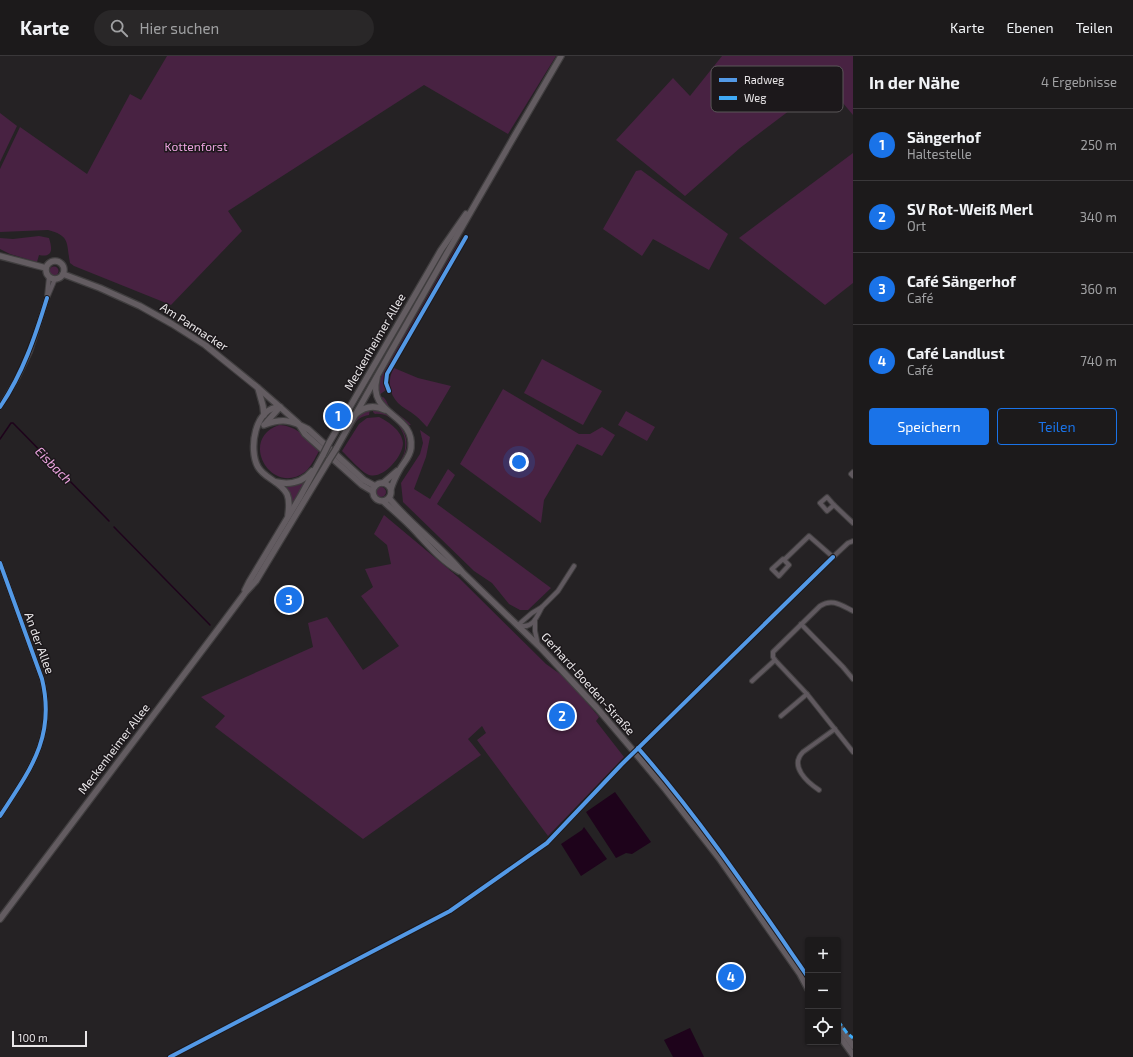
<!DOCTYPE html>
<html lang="de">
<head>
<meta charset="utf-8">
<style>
  body { margin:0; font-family:"Exo 2",sans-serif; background:#292728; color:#f1f3f6 }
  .controls { position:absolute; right:12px; bottom:12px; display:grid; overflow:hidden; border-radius:4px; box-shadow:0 1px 3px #0004 }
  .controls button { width:36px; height:36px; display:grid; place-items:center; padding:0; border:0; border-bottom:1px solid #3a383a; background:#1c1a1b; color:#f1f3f6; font:20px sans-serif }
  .scale { position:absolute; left:12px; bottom:10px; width:75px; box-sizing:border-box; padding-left:4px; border:2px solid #e9e6e8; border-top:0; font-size:11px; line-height:14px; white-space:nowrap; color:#e9e6e8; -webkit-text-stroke:3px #1c181b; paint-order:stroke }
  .you { position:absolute; left:519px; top:406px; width:14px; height:14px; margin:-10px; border:3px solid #fff; border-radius:50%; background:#1a73e8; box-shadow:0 0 0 6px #1a73e833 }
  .badge { display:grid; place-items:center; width:26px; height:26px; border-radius:50%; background:#1a73e8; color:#fff; font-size:13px; font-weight:700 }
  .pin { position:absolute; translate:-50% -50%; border:2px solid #fff; box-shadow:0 1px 4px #0006 }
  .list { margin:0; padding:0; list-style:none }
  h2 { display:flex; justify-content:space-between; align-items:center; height:52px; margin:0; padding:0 16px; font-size:17px }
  h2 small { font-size:13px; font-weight:400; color:#a0a1a3 }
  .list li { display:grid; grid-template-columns:26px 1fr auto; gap:12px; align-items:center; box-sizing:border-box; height:72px; padding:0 16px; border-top:1px solid #3a383a }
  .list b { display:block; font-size:15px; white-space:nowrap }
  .list p { margin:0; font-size:13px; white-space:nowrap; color:#a0a1a3 }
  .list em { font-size:13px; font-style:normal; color:#a0a1a3 }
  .actions { display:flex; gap:8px; padding:12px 16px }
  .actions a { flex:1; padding:9px 0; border:1px solid #1a73e8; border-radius:4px; text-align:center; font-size:14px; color:#1a73e8 }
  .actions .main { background:#1a73e8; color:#fff }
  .icon { flex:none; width:22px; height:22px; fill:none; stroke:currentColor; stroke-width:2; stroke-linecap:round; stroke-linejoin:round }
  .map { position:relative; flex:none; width:853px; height:1001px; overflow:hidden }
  header { display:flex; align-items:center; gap:24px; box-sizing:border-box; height:56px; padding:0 20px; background:#1c1a1b; border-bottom:1px solid #3a383a }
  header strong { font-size:19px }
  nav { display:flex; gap:22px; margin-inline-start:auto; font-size:14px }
  .search { width:280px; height:36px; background:#292728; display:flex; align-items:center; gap:10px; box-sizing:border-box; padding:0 14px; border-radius:22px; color:#a0a1a3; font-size:15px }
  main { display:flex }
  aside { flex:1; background:#1c1a1b }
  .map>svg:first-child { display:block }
  .green { fill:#482242 }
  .water { fill:#1e031b }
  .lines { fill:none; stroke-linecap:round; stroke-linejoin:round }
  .stream { stroke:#1e031b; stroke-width:1.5 }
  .minor-casing { stroke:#403e3f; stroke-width:6 }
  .secondary-casing { stroke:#403e3f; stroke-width:8 }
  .minor { stroke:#60595f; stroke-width:4 }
  .secondary { stroke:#635c61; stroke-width:5.5 }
  .secondary-bridge-casing { stroke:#403e3f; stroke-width:8; stroke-linecap:butt }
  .secondary-bridge { stroke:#635c61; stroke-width:5.5 }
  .quiet { stroke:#3fa9f5; stroke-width:3; stroke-dasharray:6 3; stroke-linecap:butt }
  .cycleway-casing { stroke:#1c181b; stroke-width:6 }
  .cycleway { stroke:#5399e6; stroke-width:4 }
  .labels { text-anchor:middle; stroke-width:3; stroke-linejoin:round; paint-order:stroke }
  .park-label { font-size:12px; fill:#efa5e2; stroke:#1c181b }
  .street-label { font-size:12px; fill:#e9e6e8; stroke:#1c181b }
  .water-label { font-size:13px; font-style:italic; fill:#efa5e2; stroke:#1c181b }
  .key { fill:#1c181b; stroke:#5a5658; stroke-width:1 }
  .key-label { font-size:11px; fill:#e9e6e8 }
</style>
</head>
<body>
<header>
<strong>Karte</strong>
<div class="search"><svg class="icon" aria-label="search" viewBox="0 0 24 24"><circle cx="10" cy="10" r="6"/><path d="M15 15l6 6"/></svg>Hier suchen</div>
<nav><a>Karte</a><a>Ebenen</a><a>Teilen</a></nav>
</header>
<main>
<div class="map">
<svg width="853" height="1001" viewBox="0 0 853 1001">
  <rect width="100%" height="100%" fill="#252224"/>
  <g class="green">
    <path d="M167 0H556L508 78 424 29 228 155 242 175 171 249 74 210 70 207C66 187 71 180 48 174L0 176V113L20 71 87 118 130 38 141 44Z"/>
    <path d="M722 0H853V59L826 27 740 92 685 140 616 84 673 22 690 40Z"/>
    <path d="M0 57 17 70 0 106Z"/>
    <path d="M853 97V227L825 249 739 182Z"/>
    <path d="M641 114 728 178 709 214 653 183 642 200 603 173 636 115Z"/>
    <path d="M39 180 49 182C52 192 54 202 39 199L37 206 10 198 0 193V182L13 183Z"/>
    <path d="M461 185 390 310 385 320 386 334 379 339 378 334 381 321 459 186Z"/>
    <circle cx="54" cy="215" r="4.5"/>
    <path d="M542 303 602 335 583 369 524 337Z"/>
    <path d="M394 312 418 322 451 330 427 371C423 367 420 363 416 360 410 355 403 352 398 347 389 338 387 323 394 312Z"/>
    <path d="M503 333 579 378H590L602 371 615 379 602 400 577 388 544 444 541 467 460 408Z"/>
    <path d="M383 341C387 344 387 348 390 352 397 358 405 362 411 369H409C401 358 388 354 380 342Z"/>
    <path d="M370 353 369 359C354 361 354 372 345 382L359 360Z"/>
    <path d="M373 353C380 354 385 357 390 361 407 374 412 388 400 407 401 403 405 398 405 392 408 376 392 356 375 358L373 356Z"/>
    <path d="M626 355 655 371 647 385 618 369Z"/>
    <path d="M379 361C389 366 402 375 403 387 403 401 381 426 367 418 361 415 348 401 342 395L359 368 367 362Z"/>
    <path d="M279 369C298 370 306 382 319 395 315 402 311 411 305 416 271 441 238 383 279 369Z"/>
    <path d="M420 374 430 381 426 401 414 433 430 443 448 413 455 419 437 448 551 532 528 554H520L509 548 492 527 474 515 403 446 401 427 420 398 423 387Z"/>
    <path d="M306 424 292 449 288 435 284 430 302 426Z"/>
    <circle cx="381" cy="436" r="5"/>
    <path d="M384 459 458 521 546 608 567 623 599 661 596 665 624 701 548 780 477 684 486 677 482 670 468 683 481 699 363 783 215 671 225 660 201 641 313 591 308 567 327 561 363 614 399 590 361 540 373 531 365 513 391 508 387 489 374 478Z"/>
  </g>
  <g class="water">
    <path d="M615 736 651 786 632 798 626 797 616 802 586 756Z"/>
    <path d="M584 771 607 803 581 820 561 788 582 774Z"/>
    <path d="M690 972 704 1001H673L664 984Z"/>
  </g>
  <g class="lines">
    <g class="stream">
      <path d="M0 383 11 367H13L109 465"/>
      <path d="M114 471 210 569"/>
    </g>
    <g class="minor-casing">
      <g id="minor">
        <path d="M47 240 49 221"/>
        <path d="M0 351 18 321 30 296 47 242 55 223"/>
        <path d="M853 416 851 418 853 420"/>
        <path d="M827 441 834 449 827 455 820 447Z"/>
        <path d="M834 449 853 467"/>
        <path d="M784 504 789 509 779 520 772 513 783 503 784 504 809 480 833 501 848 487 853 485"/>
        <path d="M0 507 42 623C56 681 30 714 0 760"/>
        <path d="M853 555C841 549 832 542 820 550L773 596V601L775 604 807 638 853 696"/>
        <path d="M535 564V575L538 589"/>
        <path d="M801 568 843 611 853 623"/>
        <path d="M518 569 532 557 542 551 558 535 574 510"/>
        <path d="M519 569C532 574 537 561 542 551"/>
        <path d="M752 625 775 604"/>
        <path d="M781 660 807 638"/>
        <path d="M819 734C807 726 789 710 803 696L835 673"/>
      </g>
    </g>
    <g class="secondary-casing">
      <g id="secondary">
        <path d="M0 200 46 212"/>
        <circle cx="55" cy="214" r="9"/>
        <path d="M63 218 100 232 140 250 172 268 205 289 257 331 280 351 298 367 305 378 362 429 372 435"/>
        <path d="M377 322C367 360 415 357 411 392 410 401 404 406 400 413 396 420 393 426 391 433"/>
        <path d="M258 332 263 350 264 359"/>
        <path d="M280 351C255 351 248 393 258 411 265 423 280 425 287 438 290 445 289 452 288 459"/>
        <path d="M356 358C365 350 375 349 385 354"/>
        <path d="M265 368 280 351"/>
        <path d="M264 369C282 362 291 364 308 373L364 424 375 430"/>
        <path d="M329 387 441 194 466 158"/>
        <path d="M336 393C410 261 485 130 561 0"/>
        <path d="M276 426C290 429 303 426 312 415"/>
        <circle cx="382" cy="436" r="9"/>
        <path d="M383 427 397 415"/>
        <path d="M389 442C411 469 441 490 463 517L541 592 597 652 631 692 666 734 719 802 800 918 808 933"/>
        <path d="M384 446C394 455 406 465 416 476 429 490 442 505 459 515"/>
        <path d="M245 534 249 526 300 441 323 399"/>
        <path d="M0 863 219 572 245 537 256 525 268 505 329 404"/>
        <path d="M838 969 853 990"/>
        <path d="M838 978 853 999"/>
      </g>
    </g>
    <use href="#minor" class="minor"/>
    <use href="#secondary" class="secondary"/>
    <g class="secondary-bridge-casing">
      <g id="secondary-bridge">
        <path d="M323 399 329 387"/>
        <path d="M329 404 336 393"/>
      </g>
    </g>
    <use href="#secondary-bridge" class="secondary-bridge"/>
    <path class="quiet" d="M838 965 847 977 853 982"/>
    <g class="cycleway-casing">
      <g id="cycleway">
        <path d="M389 335 386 327 387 318 466 181"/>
        <path d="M0 351C23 317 35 281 47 242"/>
        <path d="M0 507 42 623C56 681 30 714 0 760"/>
        <path d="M638 692C701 764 754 843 808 921"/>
        <path d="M170 1001 450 855 547 787 621 709 833 501"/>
      </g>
    </g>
    <use href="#cycleway" class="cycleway"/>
  </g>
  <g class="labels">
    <g class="park-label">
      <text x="196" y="95">Kottenforst</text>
    </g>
    <g class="street-label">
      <text transform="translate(194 271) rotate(33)" y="4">Am Pannacker</text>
      <text transform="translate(375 286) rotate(-60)" y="4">Meckenheimer Allee</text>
      <text transform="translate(39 587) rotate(70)" y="4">An der Allee</text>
      <text transform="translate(588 628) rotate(48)" y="4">Gerhard-Boeden-Straße</text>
      <text transform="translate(114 693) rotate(-53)" y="4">Meckenheimer Allee</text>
    </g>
    <g class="water-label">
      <text transform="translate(54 409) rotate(45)" y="5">Eisbach</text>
    </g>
  </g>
  <rect x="711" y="10" width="132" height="46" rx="6" class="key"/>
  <rect x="719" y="22" width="18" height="4" fill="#5399e6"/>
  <rect x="719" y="40" width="18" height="4" fill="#3fa9f5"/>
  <g class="key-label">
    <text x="744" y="28">Radweg</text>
    <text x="744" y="46">Weg</text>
  </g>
</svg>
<div class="controls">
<button>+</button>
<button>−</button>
<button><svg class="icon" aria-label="locate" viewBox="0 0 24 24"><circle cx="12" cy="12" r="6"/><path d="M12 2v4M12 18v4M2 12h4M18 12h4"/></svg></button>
</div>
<div class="scale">100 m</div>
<div class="you"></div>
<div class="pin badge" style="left:338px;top:360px">1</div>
<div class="pin badge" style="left:562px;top:660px">2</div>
<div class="pin badge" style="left:289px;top:544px">3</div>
<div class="pin badge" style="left:731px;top:921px">4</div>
</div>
<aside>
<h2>In der Nähe<small>4 Ergebnisse</small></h2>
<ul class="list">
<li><span class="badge">1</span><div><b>Sängerhof</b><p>Haltestelle</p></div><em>250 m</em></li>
<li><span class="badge">2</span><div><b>SV Rot-Weiß Merl</b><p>Ort</p></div><em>340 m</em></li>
<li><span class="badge">3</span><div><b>Café Sängerhof</b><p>Café</p></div><em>360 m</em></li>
<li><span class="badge">4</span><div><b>Café Landlust</b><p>Café</p></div><em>740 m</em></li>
</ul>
<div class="actions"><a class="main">Speichern</a><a>Teilen</a></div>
</aside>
</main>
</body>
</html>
